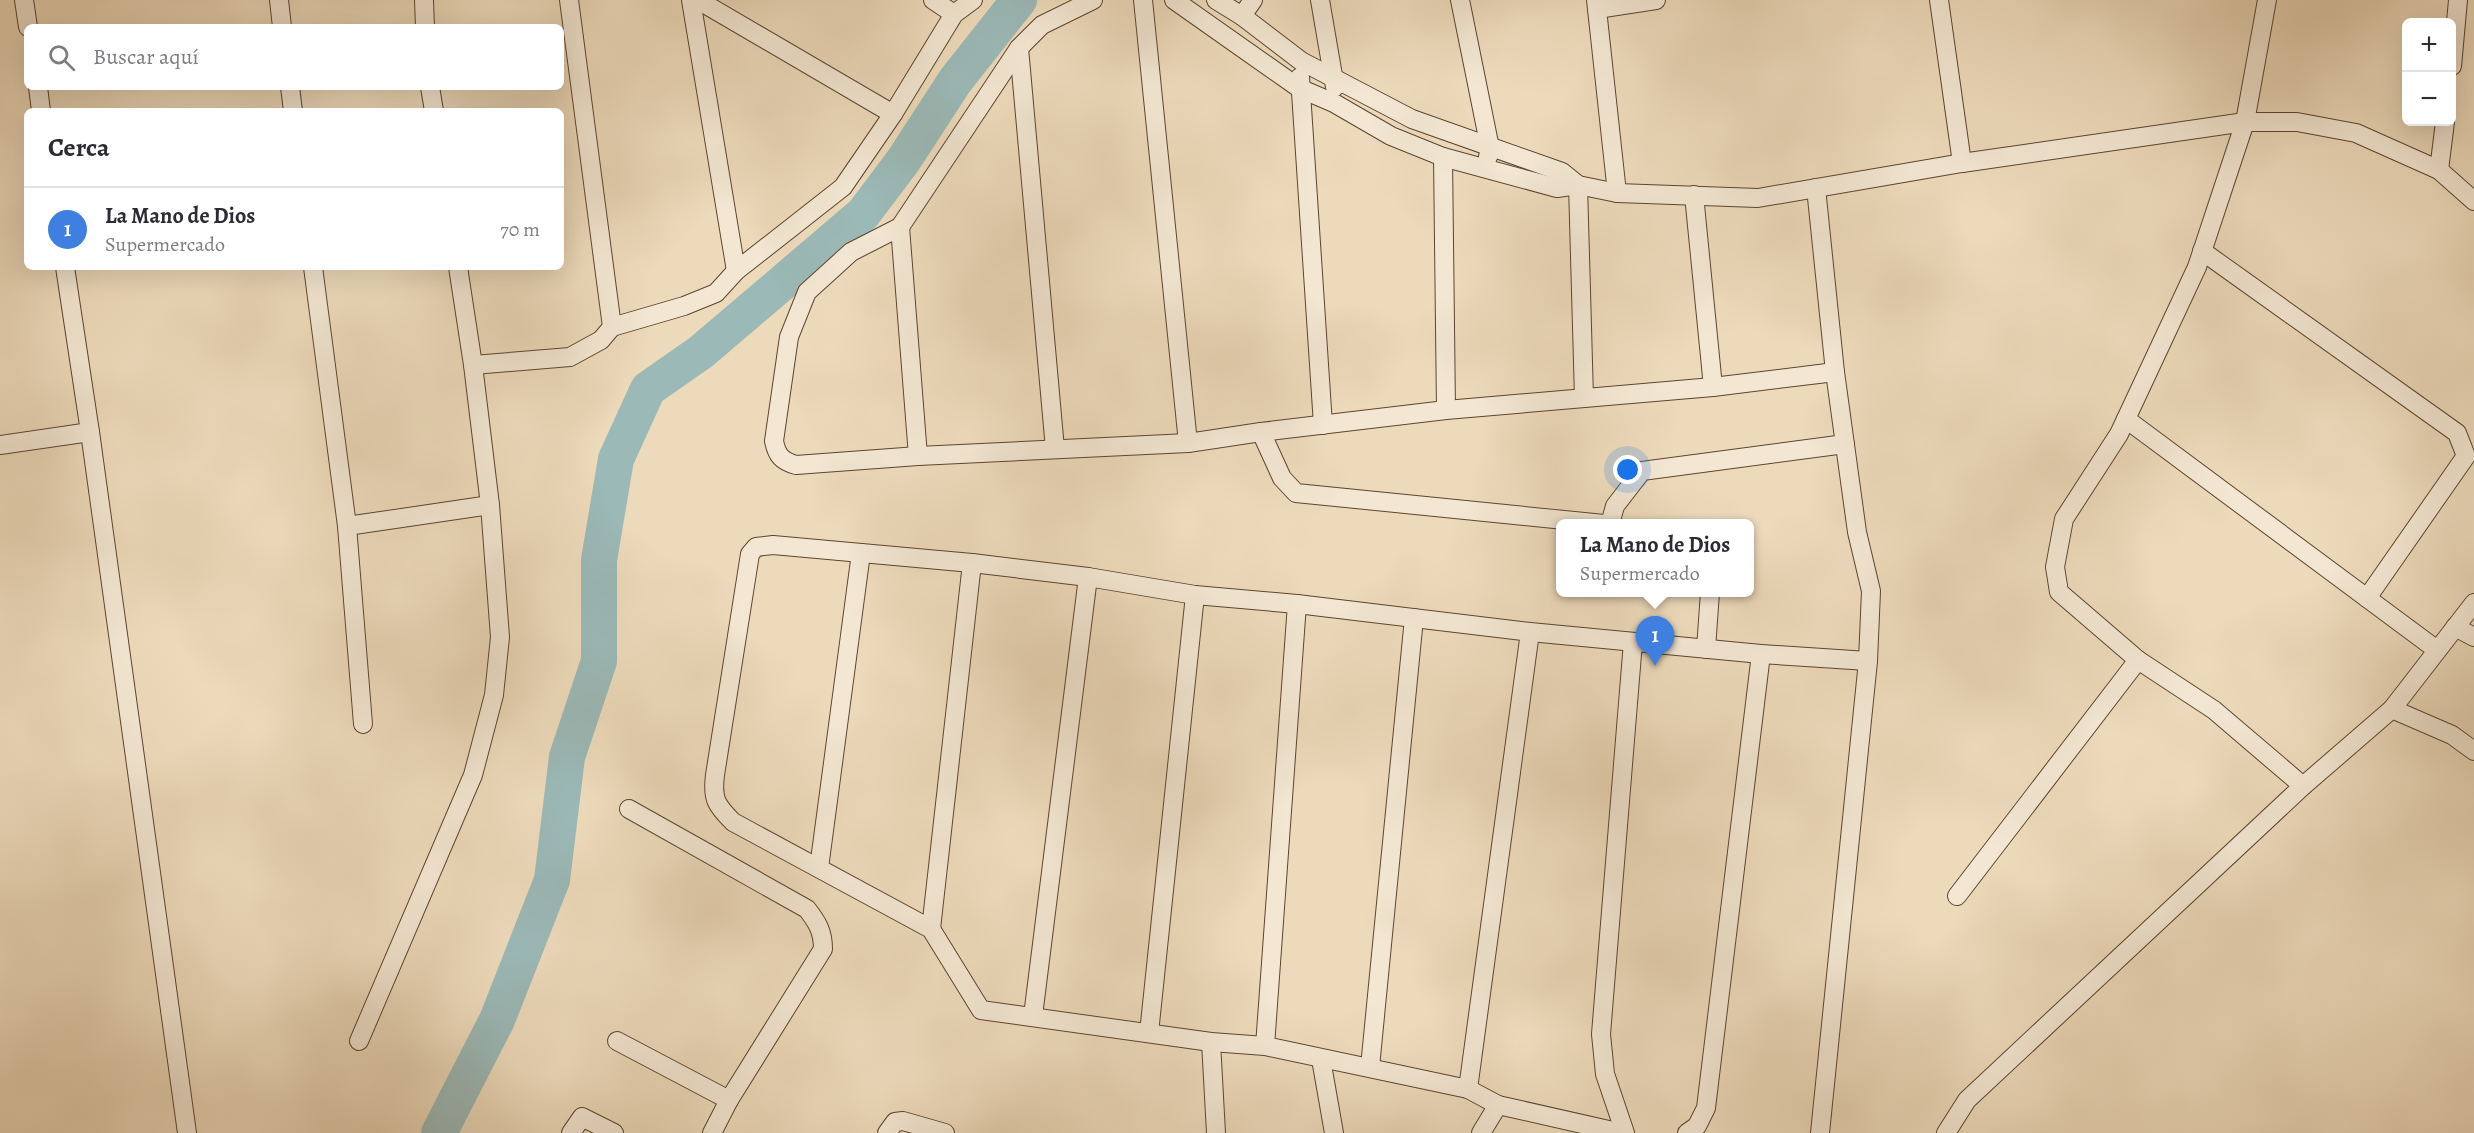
<!DOCTYPE html>
<html lang="es">
<head>
<meta charset="utf-8">
<style>
  body { margin:0; font-family:Alegreya,serif; background:#f7f7f7; color:#2b2b33 }
  .controls { position:absolute; right:18px; top:18px; display:grid; overflow:hidden; border-radius:9px; box-shadow:0 6px 24px #0002 }
  .controls button { width:54px; height:54px; display:grid; place-items:center; padding:0; border:0; border-bottom:2px solid #e1e1e2; background:#fff; color:#2b2b33; font:30px sans-serif }
  .you { position:absolute; left:1628px; top:470px; width:21px; height:21px; margin:-15px; border:4px solid #fff; border-radius:50%; background:#1a73e8; box-shadow:0 0 0 9px #1a73e833 }
  .badge { display:grid; place-items:center; width:39px; height:39px; border-radius:50%; background:#8f2418; color:#fff; font-size:20px; font-weight:700 }
  .pin { position:absolute; translate:-50% -50px; filter:drop-shadow(0 2px 3px #0008) }
  .pin::after { content:''; position:absolute; top:32px; width:21px; height:18px; background:inherit; clip-path:polygon(0 0,100% 0,50% 100%) }
  .popup { position:absolute; left:1556px; top:519px; width:198px; height:78px; box-sizing:border-box; display:grid; place-content:center; border-radius:9px; background:#fff; filter:drop-shadow(0 2px 4px #0005); font-size:20px; white-space:nowrap; color:#7c7c81 }
  .popup b { font-size:22px; color:#2b2b33 }
  .popup::after { content:''; position:absolute; left:50%; top:100%; margin-left:-12px; border:12px solid transparent; border-top-color:#fff }
  .list { margin:0; padding:0; list-style:none }
  h2 { display:flex; justify-content:space-between; align-items:center; height:78px; margin:0; padding:0 24px; font-size:26px }
  h2 small { font-size:20px; font-weight:400; color:#7c7c81 }
  .list li { display:grid; grid-template-columns:39px 1fr auto; gap:18px; align-items:center; box-sizing:border-box; height:84px; padding:0 24px; border-top:2px solid #e1e1e2 }
  .list b { display:block; font-size:22px; white-space:nowrap }
  .list p { margin:0; font-size:20px; white-space:nowrap; color:#7c7c81 }
  .list em { font-size:20px; font-style:normal; color:#7c7c81 }
  .icon { flex:none; width:33px; height:33px; fill:none; stroke:currentColor; stroke-width:2; stroke-linecap:round; stroke-linejoin:round }
  .map { position:relative; flex:none; width:2474px; height:1133px; overflow:hidden }
  .search { position:absolute; background:#fff; box-shadow:0 6px 24px #0002; left:24px; top:24px; width:540px; height:66px; display:flex; align-items:center; gap:15px; box-sizing:border-box; padding:0 21px; border-radius:9px; color:#7c7c81; font-size:22px }
  .panel { position:absolute; background:#fff; box-shadow:0 6px 24px #0002; left:24px; top:108px; width:540px; height:162px; border-radius:9px }
  .map>svg:first-child { display:block }
  .lines { fill:none; stroke-linecap:round; stroke-linejoin:round }
  .river { stroke:#9bb9b7; stroke-width:36 }
  .minor-casing { stroke:#5c452f; stroke-width:20 }
  .minor { stroke:#f3e7d3; stroke-width:18 }
</style>
</head>
<body>
<div class="map">
<svg width="2474" height="1133" viewBox="0 0 2474 1133">
  <rect width="100%" height="100%" fill="#eddabb"/>
  <filter id="stains"><feTurbulence type="fractalNoise" baseFrequency=".00333" numOctaves="4"/><feColorMatrix values="0 0 0 0 .2 0 0 0 0 .09 0 0 0 0 .02 0 0 0 .5 -.17"/></filter>
  <radialGradient id="worn" r=".72"><stop offset=".6" stop-color="#630" stop-opacity="0"/><stop offset="1" stop-color="#630" stop-opacity=".3"/></radialGradient>
  <g class="lines">
    <path class="river" d="M439 1133 497 1020 552 880 567 757 599 661V560L616 459 648 389 701 352 863 214 903 161 955 81 1019 0"/>
    <g class="minor-casing">
      <g id="minor">
        <path d="M24 0 28 27"/>
        <path d="M279 0 282 27"/>
        <path d="M424 0 425 27"/>
        <path d="M691 0 736 271"/>
        <path d="M698 0 893 114"/>
        <path d="M933 0 954 14"/>
        <path d="M1093 0 1042 25 1019 48 900 227 851 252 807 292 789 337 774 441C777 456 782 461 796 465L918 456 1188 443 1261 432 1446 410 1713 387 1835 372"/>
        <path d="M1143 0 1188 443"/>
        <path d="M1174 0 1299 88 1334 103 1391 136 1443 157 1557 188 1578 185 1617 193 1758 198 1962 163 2245 122H2297L2356 133 2439 170 2474 201"/>
        <path d="M1216 0 1242 16 1301 61 1412 119 1562 172 1578 185 1584 398"/>
        <path d="M1320 0 1335 87"/>
        <path d="M1460 0 1490 148 1488 157"/>
        <path d="M1596 0 1617 193"/>
        <path d="M1939 0 1962 163"/>
        <path d="M2267 0 2245 122 2197 267 2119 434 2064 519 2055 567 2059 592 2138 660 2214 710 2303 786"/>
        <path d="M1597 9 1656 0"/>
        <path d="M1242 16 1253 0"/>
        <path d="M1019 48 1055 449"/>
        <path d="M2452 66 2458 0"/>
        <path d="M1300 77 1323 425"/>
        <path d="M38 87 41 111"/>
        <path d="M290 87 293 111"/>
        <path d="M430 87 434 111"/>
        <path d="M1443 157 1446 410"/>
        <path d="M2439 170 2445 122"/>
        <path d="M1816 188 1835 372 1857 532 1871 591 1868 661 1820 1133"/>
        <path d="M1694 195 1713 387"/>
        <path d="M900 227 918 456"/>
        <path d="M2202 251 2457 433 2466 456 2367 598"/>
        <path d="M65 267 90 432 187 1133"/>
        <path d="M313 267 347 526 363 724"/>
        <path d="M612 327 684 306 716 293 736 271 843 187 893 114 954 14 973 0"/>
        <path d="M473 365 570 357 601 340 612 327 569 0"/>
        <path d="M2126 419 2437 650"/>
        <path d="M1261 432 1282 478 1296 493 1604 524"/>
        <path d="M0 445 90 432"/>
        <path d="M1610 524 1615 506 1642 471 1845 444"/>
        <path d="M347 526 490 505"/>
        <path d="M2455 627 2474 637"/>
        <path d="M1706 649 1710 592"/>
        <path d="M2392 709 2452 735 2474 751"/>
        <path d="M629 809 807 909C817 922 823 931 823 949L729 1100 712 1133"/>
        <path d="M819 868 861 553"/>
        <path d="M1957 896 2138 660"/>
        <path d="M931 929 972 563"/>
        <path d="M1033 1016 1088 577"/>
        <path d="M1149 1033 1195 595"/>
        <path d="M359 1041 473 775 494 695 500 637 490 505 473 365 458 267"/>
        <path d="M617 1041 729 1100"/>
        <path d="M1211 1042 1216 1133"/>
        <path d="M1265 1046 1297 604"/>
        <path d="M1321 1059 1334 1133"/>
        <path d="M1370 1067 1414 618"/>
        <path d="M1468 1089 1530 632"/>
        <path d="M571 1133 582 1117 614 1133"/>
        <path d="M887 1133 895 1122 903 1121 945 1133"/>
        <path d="M1481 1133 1498 1105"/>
        <path d="M1622 1133 1498 1105 1468 1089 1265 1046 1211 1042 981 1010 931 929 733 822C716 805 712 799 715 775L750 554 756 547 773 545 972 563 1088 577 1195 595 1297 604 1530 632 1761 654 1868 661"/>
        <path d="M1625 1133 1605 1074 1601 1034 1633 642"/>
        <path d="M1687 1133 1697 1126 1706 1108 1761 654"/>
        <path d="M1946 1133 1967 1100 2303 786 2392 709 2474 603"/>
      </g>
    </g>
    <use href="#minor" class="minor"/>
  </g>
  <rect width="100%" height="100%" filter="url(#stains)"/>
  <rect width="100%" height="100%" fill="url(#worn)"/>
</svg>
<div class="controls">
<button>+</button>
<button>−</button>
</div>
<div class="you"></div>
<div class="pin badge" style="left:1655px;top:666px;background:#3f7fe0">1</div>
<div class="popup"><b>La Mano de Dios</b>Supermercado</div>
<div class="search"><svg class="icon" aria-label="search" viewBox="0 0 24 24"><circle cx="10" cy="10" r="6"/><path d="M15 15l6 6"/></svg>Buscar aquí</div>
<section class="panel">
<h2>Cerca<small></small></h2>
<ul class="list">
<li><span class="badge" style="background:#3f7fe0">1</span><div><b>La Mano de Dios</b><p>Supermercado</p></div><em>70 m</em></li>
</ul>
</section>
</div>
</body>
</html>
